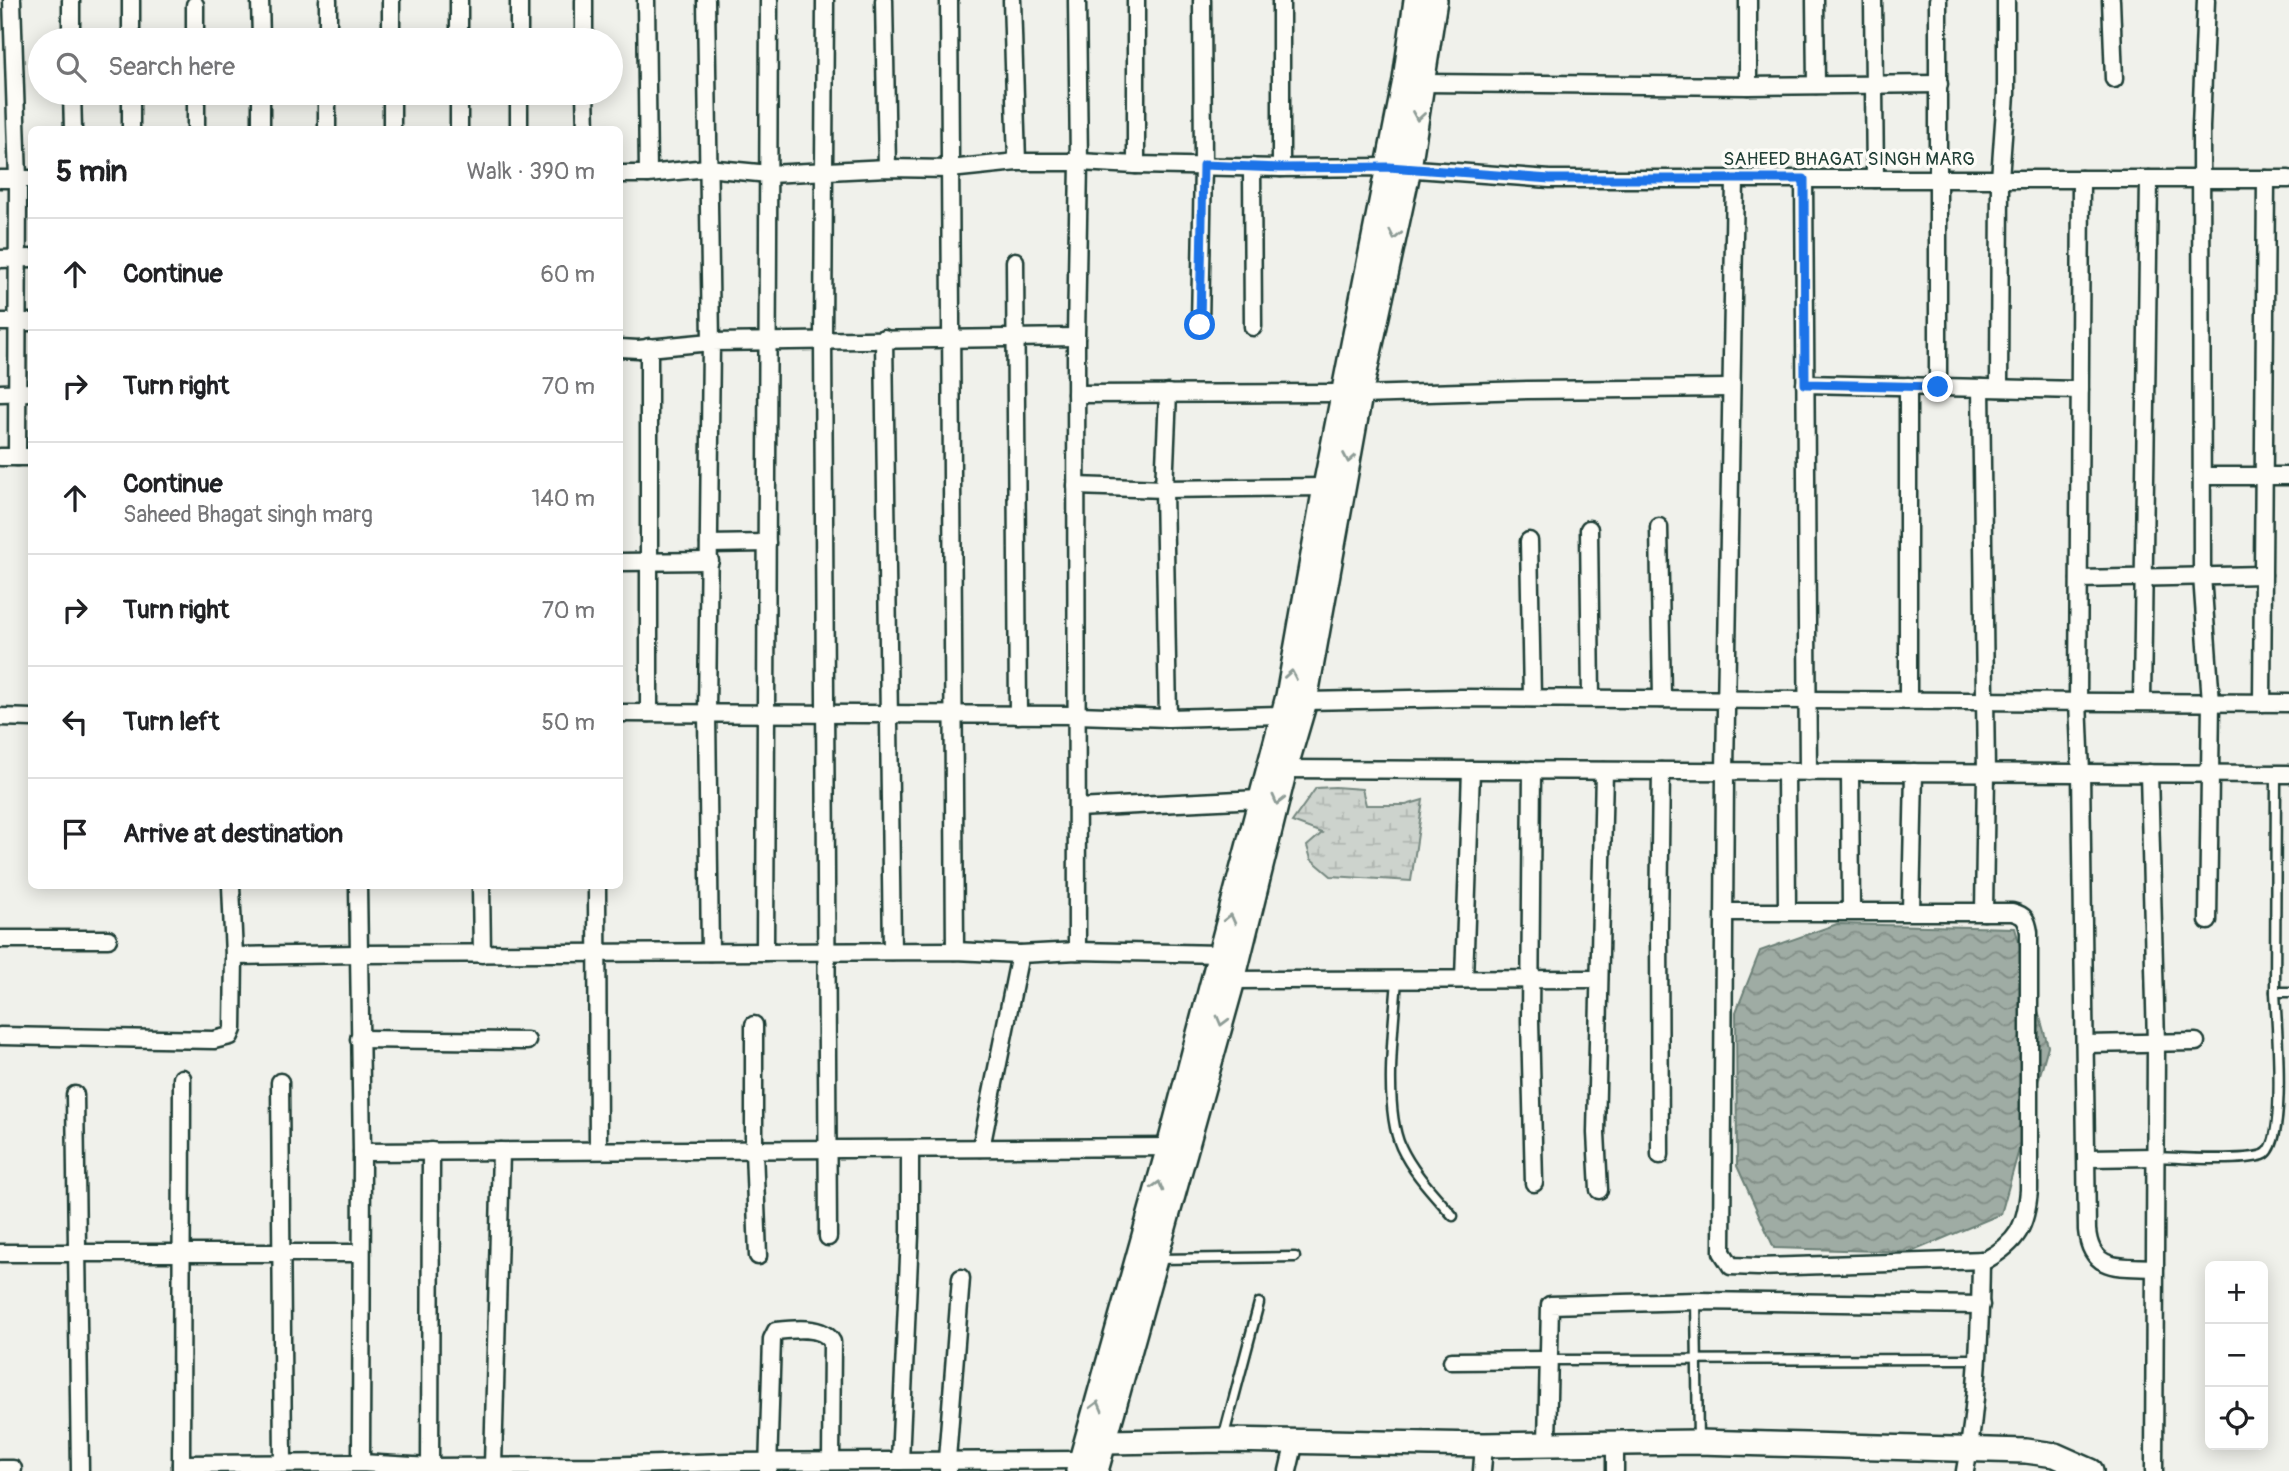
<!DOCTYPE html>
<html lang="en">
<head>
<meta charset="utf-8">
<style>
  body { margin:0; font-family:Pangolin,sans-serif; background:#f6f6f6; color:#202124 }
  .controls { position:absolute; right:21px; bottom:21px; display:grid; overflow:hidden; border-radius:10px; box-shadow:0 4px 18px #0003 }
  .controls button { width:63px; height:63px; display:grid; place-items:center; padding:0; border:0; border-bottom:2px solid #e0e0e0; background:#fff; color:#202124; font:35px sans-serif }
  .stop { position:absolute; width:21px; height:21px; margin:-16px; border:5px solid #1a73e8; border-radius:50%; background:#fff }
  .stop.end { background:#1a73e8; border-color:#fff; box-shadow:0 2px 7px #0008 }
  .list { margin:0; padding:0; list-style:none }
  h2 { display:flex; justify-content:space-between; align-items:center; height:91px; margin:0; padding:0 28px; font-size:30px }
  h2 small { font-size:23px; font-weight:400; color:#757577 }
  .list li { display:grid; grid-template-columns:46px 1fr auto; gap:21px; align-items:center; box-sizing:border-box; height:112px; padding:0 28px; border-top:2px solid #e0e0e0 }
  .list b { display:block; font-size:26px; white-space:nowrap }
  .list p { margin:0; font-size:23px; white-space:nowrap; color:#757577 }
  .list em { font-size:23px; font-style:normal; color:#757577 }
  .icon { flex:none; width:38px; height:38px; fill:none; stroke:currentColor; stroke-width:2; stroke-linecap:round; stroke-linejoin:round }
  .map { position:relative; flex:none; width:2289px; height:1471px; overflow:hidden }
  .search { position:absolute; background:#fff; box-shadow:0 4px 18px #0003; left:28px; top:28px; width:595px; height:77px; display:flex; align-items:center; gap:18px; box-sizing:border-box; padding:0 24px; border-radius:38px; color:#757577; font-size:26px }
  .panel { position:absolute; background:#fff; box-shadow:0 4px 18px #0003; left:28px; top:126px; width:595px; height:763px; border-radius:10px }
  .map>svg:first-child { display:block }
  .wetland { fill:url(#wetland-marsh); stroke:#768880; stroke-width:2 }
  .water { fill:url(#water-waves); stroke:#6c8077; stroke-width:2 }
  .lines { fill:none; stroke-linecap:round; stroke-linejoin:round }
  .lane-casing { stroke:#1f3d34; stroke-width:13 }
  .street-casing { stroke:#1f3d34; stroke-width:21 }
  .secondary-casing { stroke:#1f3d34; stroke-width:28 }
  .lane { stroke:#fdfcf7; stroke-width:8 }
  .street { stroke:#fdfcf7; stroke-width:16 }
  .secondary { stroke:#fdfcf7; stroke-width:23 }
  .oneway { stroke:#8e9c96 }
  .route { stroke:#1a73e8; stroke-width:9 }
  .labels { text-anchor:middle; stroke-width:7; stroke-linejoin:round; paint-order:stroke }
  .street-label { font-size:19px; fill:#1f3d34; stroke:#fdfcf7 }
</style>
</head>
<body>
<div class="map">
<svg width="2289" height="1471" viewBox="0 0 2289 1471">
  <defs>
    <pattern id="wetland-marsh" width="20" height="14" patternUnits="userSpaceOnUse" patternTransform="scale(1.75)"><rect width="20" height="14" fill="#cdd3cd"/><path d="M1 5h8M5 5V1M11 12h8M15 12V8" fill="none" stroke="#b0b6b1"/></pattern>
    <pattern id="water-waves" width="16" height="10" patternUnits="userSpaceOnUse" patternTransform="scale(1.75)"><rect width="16" height="10" fill="#9faca4"/><path d="M0 5q4-4 8 0t8 0" fill="none" stroke="#818d86"/></pattern>
  </defs>
  <rect width="100%" height="100%" fill="#f0f1eb"/>
  <filter id="ink" filterUnits="userSpaceOnUse"><feTurbulence type="fractalNoise" baseFrequency=".0143" numOctaves="2"/><feDisplacementMap in="SourceGraphic" scale="14" xChannelSelector="R" yChannelSelector="G"/><feConvolveMatrix kernelMatrix="1 2 1 2 8 2 1 2 1" color-interpolation-filters="sRGB"/></filter>
  <g filter="url(#ink)">
    <path class="wetland" d="M1335 787 1362 789 1366 805H1406L1423 800 1411 881 1331 876 1311 859 1307 846 1322 833 1292 822 1316 788Z"/>
    <path class="water" d="M1837 924 2015 928 2048 1046 2001 1214 1911 1252 1774 1248 1737 1166 1736 1012 1760 951Z"/>
    <g class="lines">
      <g class="lane-casing">
        <g id="lane">
          <path d="M2276 774 2275 992H2289"/>
          <path d="M1397 979C1394 1024 1383 1107 1401 1147 1413 1173 1434 1194 1453 1216"/>
          <path d="M2155 1157C2181 1158 2241 1162 2263 1155 2288 1147 2276 1018 2275 992"/>
          <path d="M1158 1259 1295 1257"/>
          <path d="M1696 1301 1698 1441"/>
          <path d="M1548 1360 1977 1359"/>
          <path d="M1223 1439 1259 1303"/>
        </g>
      </g>
      <g class="street-casing">
        <g id="street">
          <path d="M12 0 18 179 17 457"/>
          <path d="M71 0V40"/>
          <path d="M131 0V40"/>
          <path d="M260 0 261 40"/>
          <path d="M391 0V40"/>
          <path d="M584 0V40"/>
          <path d="M646 0 648 174"/>
          <path d="M825 0 823 339 828 1237"/>
          <path d="M884 0 887 168"/>
          <path d="M949 0 955 951"/>
          <path d="M1012 0 1017 162"/>
          <path d="M1077 0 1079 162 1076 337 1077 951"/>
          <path d="M1281 0V168"/>
          <path d="M1748 0V86"/>
          <path d="M1815 0 1816 85"/>
          <path d="M1873 0 1875 179"/>
          <path d="M2111 0 2114 79"/>
          <path d="M2206 0 2201 127 2202 576 2211 702 2208 921"/>
          <path d="M195 5V40"/>
          <path d="M328 40V0"/>
          <path d="M459 40V0"/>
          <path d="M519 40V0"/>
          <path d="M1423 83 1748 86 1939 84"/>
          <path d="M72 93 73 130"/>
          <path d="M131 93V130"/>
          <path d="M196 93V130"/>
          <path d="M261 93V130"/>
          <path d="M392 93V130"/>
          <path d="M585 93 586 130"/>
          <path d="M327 130V93"/>
          <path d="M459 130V93"/>
          <path d="M519 130V93"/>
          <path d="M1136 165V0"/>
          <path d="M1252 167 1253 327"/>
          <path d="M620 174H648L707 168 769 174 887 168 950 169 1017 162H1079L1136 165 1281 168 1389 167 1550 179H2289"/>
          <path d="M0 179H32"/>
          <path d="M1804 179 1808 772"/>
          <path d="M2081 179 2078 701 2081 773 2087 1230C2091 1273 2121 1266 2155 1268"/>
          <path d="M0 259 32 258"/>
          <path d="M1015 261 1018 715"/>
          <path d="M0 322H32"/>
          <path d="M1200 325 1203 165 1202 0"/>
          <path d="M884 338 892 951"/>
          <path d="M620 348 638 349 711 342 706 0"/>
          <path d="M1805 384 2080 390"/>
          <path d="M1938 387V0"/>
          <path d="M1981 388 1986 772 1984 912"/>
          <path d="M1999 388 2000 179 2006 94V0"/>
          <path d="M0 393 32 392"/>
          <path d="M1076 394 1344 393"/>
          <path d="M1360 395 1528 390 1731 388"/>
          <path d="M0 457H32"/>
          <path d="M2203 476H2289"/>
          <path d="M1076 486 1164 489 1325 487"/>
          <path d="M1659 527 1662 699"/>
          <path d="M1589 529 1591 698"/>
          <path d="M1529 541 1532 698"/>
          <path d="M709 544 767 543"/>
          <path d="M620 562 710 561"/>
          <path d="M2079 579 2263 575"/>
          <path d="M1908 700V386"/>
          <path d="M1305 701 1462 698 2289 703"/>
          <path d="M2142 702 2149 179"/>
          <path d="M2262 703 2266 179"/>
          <path d="M620 713 1077 715 1168 718 1282 715"/>
          <path d="M649 713V347"/>
          <path d="M0 717 32 718"/>
          <path d="M1168 718 1164 489 1168 393"/>
          <path d="M1276 769 2289 774"/>
          <path d="M1532 770 1530 1021 1534 1183"/>
          <path d="M1786 771 1787 911"/>
          <path d="M1850 772 1851 911"/>
          <path d="M2149 773 2156 1043 2154 1471"/>
          <path d="M1077 808 1259 799"/>
          <path d="M231 886 234 956 359 954 955 951 1020 954 1077 951 1221 954"/>
          <path d="M358 886 362 1152 361 1463"/>
          <path d="M481 886 482 954"/>
          <path d="M597 886 598 1150"/>
          <path d="M1911 911 1914 772"/>
          <path d="M1725 912H2012C2025 915 2027 920 2029 932V1190C2026 1226 2018 1242 1986 1260L1758 1267 1731 1266 1722 1252 1725 771 1735 179"/>
          <path d="M0 939H108"/>
          <path d="M710 952 707 714 711 342 1076 337"/>
          <path d="M765 952 769 0"/>
          <path d="M1464 979 1471 770"/>
          <path d="M1233 980 1599 979"/>
          <path d="M754 1025V1150L758 1256"/>
          <path d="M0 1036 214 1040 230 1036 233 1029 234 956"/>
          <path d="M359 1039 527 1041"/>
          <path d="M2085 1044 2196 1042"/>
          <path d="M280 1082 283 1464"/>
          <path d="M75 1095 80 1471"/>
          <path d="M981 1148 1020 954"/>
          <path d="M362 1152 1178 1147"/>
          <path d="M1660 1155 1659 928 1661 771"/>
          <path d="M2088 1158 2155 1157"/>
          <path d="M1599 1190 1596 1133 1604 771"/>
          <path d="M0 1253H361"/>
          <path d="M1452 1361 1548 1360"/>
          <path d="M1615 1441V1471"/>
          <path d="M1547 1443 1550 1305 1696 1301 1981 1305"/>
          <path d="M900 1461 910 1235V1149"/>
          <path d="M181 1464 361 1463 430 1467 598 1466 727 1462 1081 1460"/>
          <path d="M493 1466 501 1151"/>
          <path d="M0 1469H13"/>
          <path d="M948 1470 947 1459 961 1278"/>
          <path d="M181 1471 182 1078"/>
          <path d="M430 1471 431 1151"/>
          <path d="M768 1471 772 1339 776 1331C792 1329 823 1325 832 1342L831 1461"/>
          <path d="M1288 1471 1295 1441"/>
          <path d="M1482 1471 1484 1445"/>
          <path d="M1965 1471C1978 1403 1980 1330 1981 1260"/>
        </g>
      </g>
      <g class="secondary-casing">
        <g id="secondary">
          <path d="M1106 1442 1223 1440 1484 1445 1698 1442 2026 1451 2055 1455 2091 1471"/>
          <path d="M1078 1471 1169 1147 1288 696 1325 487 1405 80 1416 0"/>
          <path d="M1096 1471 1233 980 1285 769 1305 701 1360 395 1409 168 1435 0"/>
        </g>
      </g>
      <use href="#lane" class="lane"/>
      <use href="#street" class="street"/>
      <use href="#secondary" class="secondary"/>
    </g>
    <defs><path id="oneway-chevron" d="M-2-3.5L2.5 0L-2 3.5" fill="none" stroke-width="1.6" stroke-linecap="round" stroke-linejoin="round" transform="scale(1.75)"/></defs>
    <g class="oneway">
      <use href="#oneway-chevron" transform="translate(1418 116) rotate(99)"/>
      <use href="#oneway-chevron" transform="translate(1395 235) rotate(102)"/>
      <use href="#oneway-chevron" transform="translate(1349 458) rotate(100)"/>
      <use href="#oneway-chevron" transform="translate(1291 675) rotate(-80)"/>
      <use href="#oneway-chevron" transform="translate(1278 800) rotate(104)"/>
      <use href="#oneway-chevron" transform="translate(1230 919) rotate(-76)"/>
      <use href="#oneway-chevron" transform="translate(1222 1021) rotate(105)"/>
      <use href="#oneway-chevron" transform="translate(1158 1186) rotate(-74)"/>
      <use href="#oneway-chevron" transform="translate(1097 1406) rotate(-75)"/>
    </g>
  </g>
  <g class="lines" filter="url(#ink)">
    <path class="route" d="M1200 325 1203 165 1281 168 1389 167 1550 179H1804L1805 384 1938 387"/>
  </g>
  <g class="labels">
    <g class="street-label">
      <text x="1849" y="165">SAHEED BHAGAT SINGH MARG</text>
    </g>
  </g>
</svg>
<div class="controls">
<button>+</button>
<button>−</button>
<button><svg class="icon" aria-label="locate" viewBox="0 0 24 24"><circle cx="12" cy="12" r="6"/><path d="M12 2v4M12 18v4M2 12h4M18 12h4"/></svg></button>
</div>
<div class="stop" style="left:1200px;top:325px"></div>
<div class="stop end" style="left:1938px;top:387px"></div>
<div class="search"><svg class="icon" aria-label="search" viewBox="0 0 24 24"><circle cx="10" cy="10" r="6"/><path d="M15 15l6 6"/></svg>Search here</div>
<section class="panel">
<h2>5 min<small>Walk · 390 m</small></h2>
<ul class="list">
<li><svg class="icon" aria-label="ahead" viewBox="0 0 24 24"><path d="M12 20V5M6 11l6-6 6 6"/></svg><div><b>Continue</b></div><em>60 m</em></li>
<li><svg class="icon" aria-label="right" viewBox="0 0 24 24"><path d="M7 20v-9h11M14 6l5 5-5 5"/></svg><div><b>Turn right</b></div><em>70 m</em></li>
<li><svg class="icon" aria-label="ahead" viewBox="0 0 24 24"><path d="M12 20V5M6 11l6-6 6 6"/></svg><div><b>Continue</b><p>Saheed Bhagat singh marg</p></div><em>140 m</em></li>
<li><svg class="icon" aria-label="right" viewBox="0 0 24 24"><path d="M7 20v-9h11M14 6l5 5-5 5"/></svg><div><b>Turn right</b></div><em>70 m</em></li>
<li><svg class="icon" aria-label="left" viewBox="0 0 24 24"><path d="M17 20v-9H6M10 6l-5 5 5 5"/></svg><div><b>Turn left</b></div><em>50 m</em></li>
<li><svg class="icon" aria-label="arrive" viewBox="0 0 24 24"><path d="M6 21V4h12l-3 4 3 4H6"/></svg><div><b>Arrive at destination</b></div></li>
</ul>
</section>
</div>
</body>
</html>
